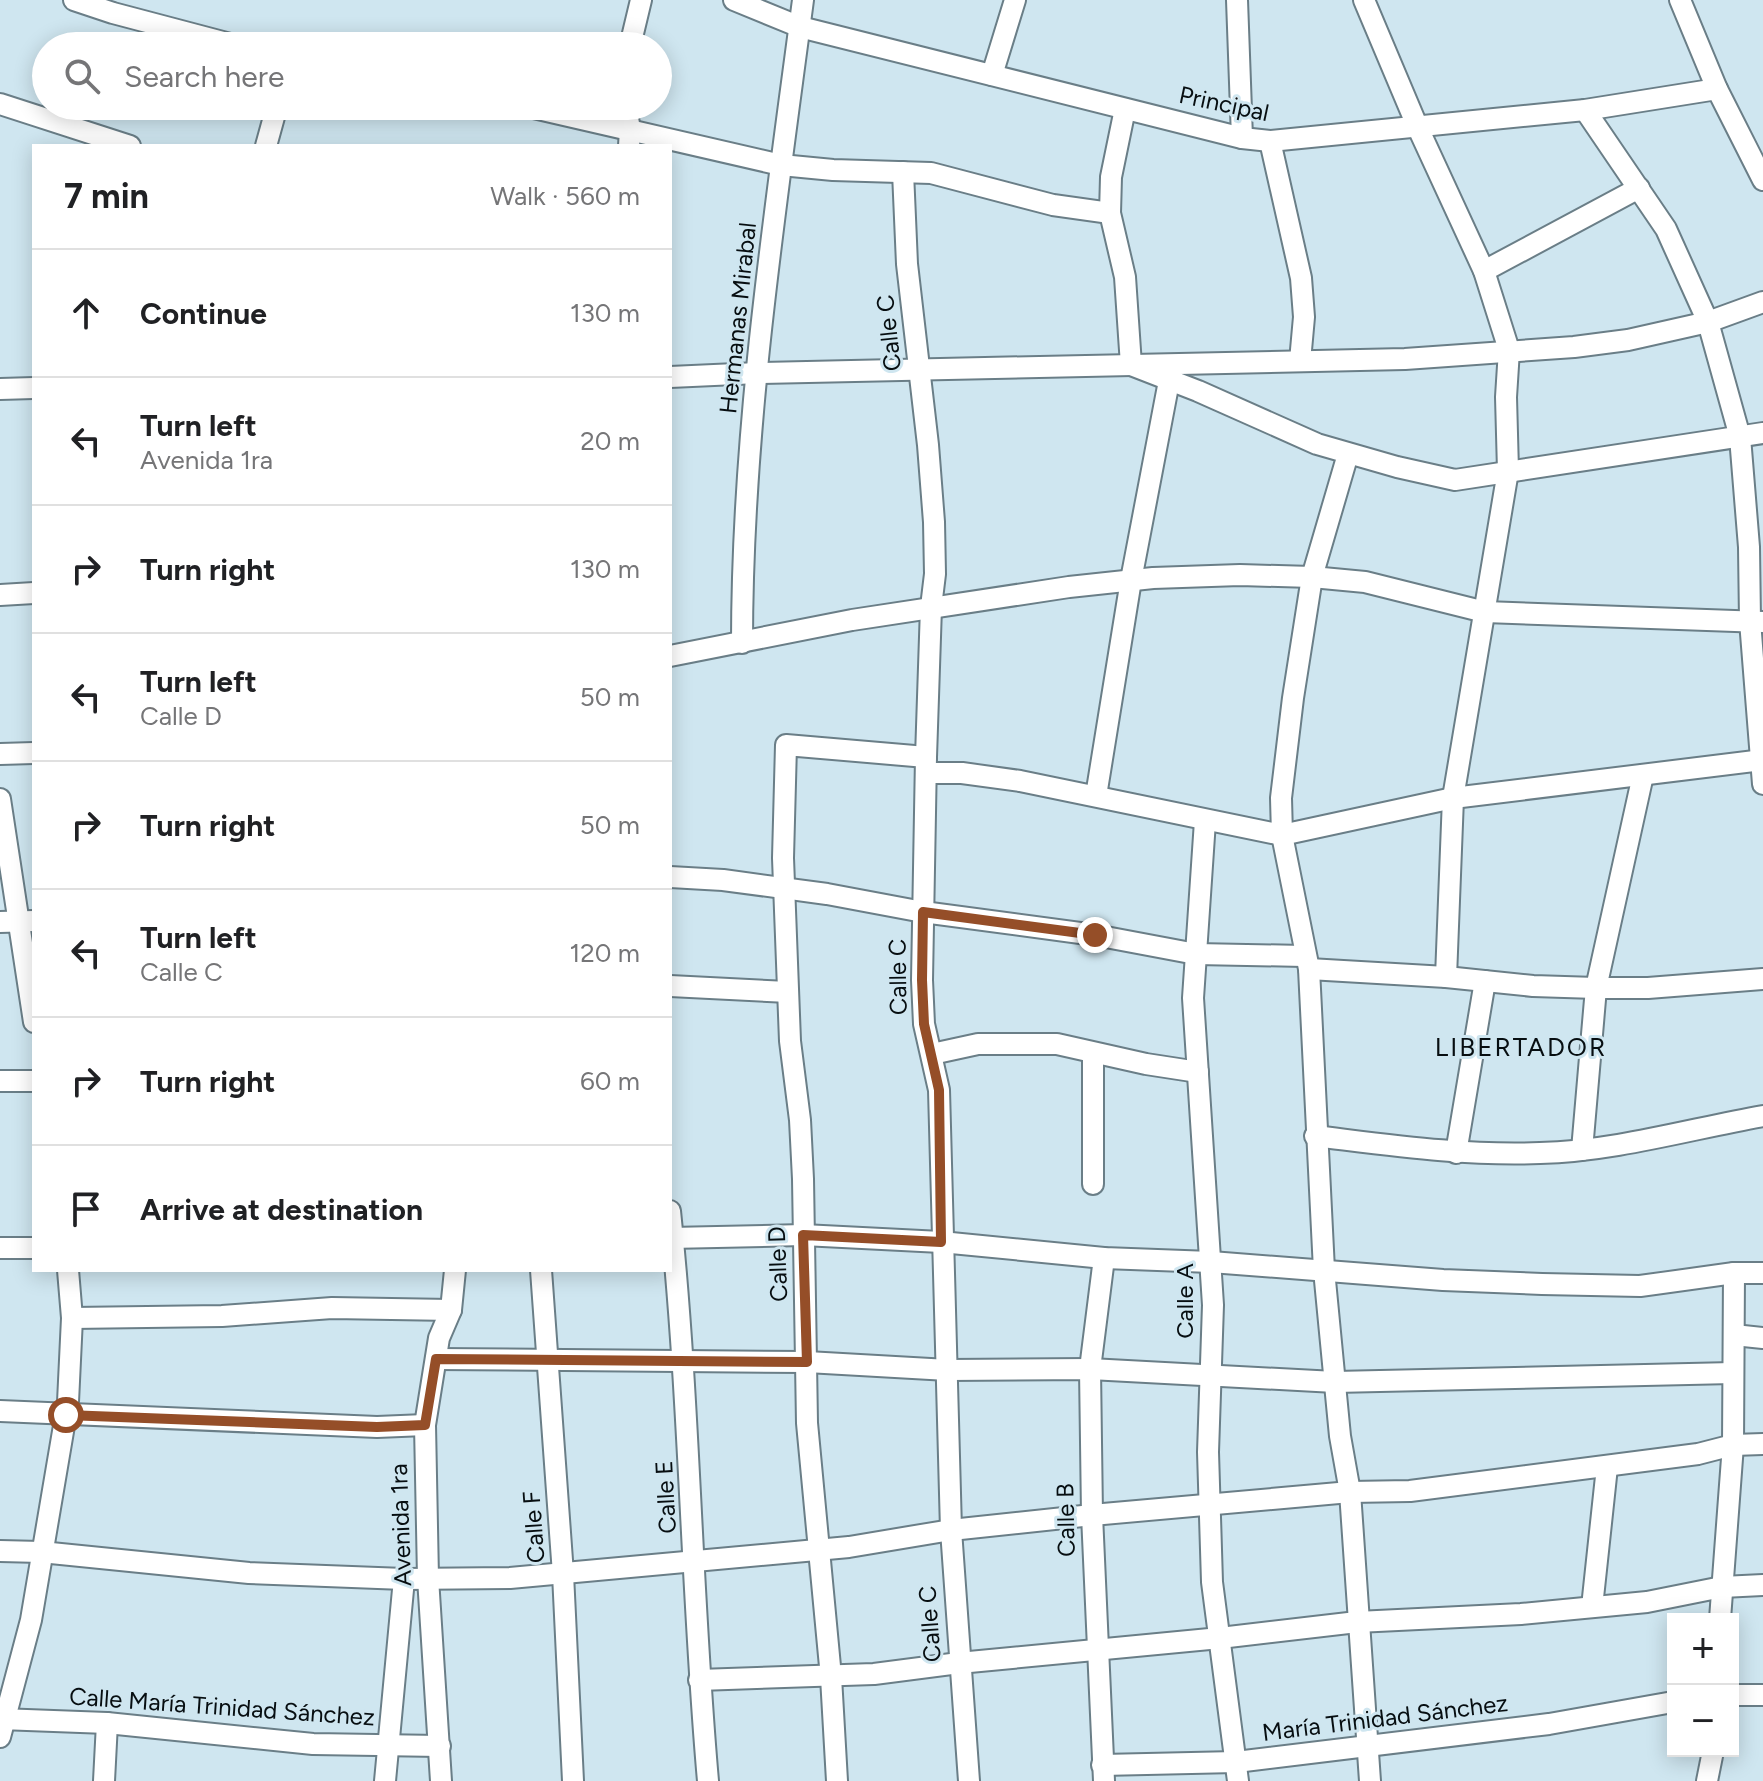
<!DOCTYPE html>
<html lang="en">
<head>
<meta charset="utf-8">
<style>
  body { margin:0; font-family:Figtree,sans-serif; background:#f2f2f2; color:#202124 }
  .controls { position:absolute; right:24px; bottom:24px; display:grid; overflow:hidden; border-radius:0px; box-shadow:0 4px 20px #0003 }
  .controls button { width:72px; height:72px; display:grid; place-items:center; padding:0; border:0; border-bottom:2px solid #e0e0e0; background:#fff; color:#202124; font:40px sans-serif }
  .stop { position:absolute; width:24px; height:24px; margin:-18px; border:6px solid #954e28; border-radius:50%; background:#fff }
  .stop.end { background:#954e28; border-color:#fff; box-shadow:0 2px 8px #0008 }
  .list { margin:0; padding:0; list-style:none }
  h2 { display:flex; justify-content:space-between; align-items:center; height:104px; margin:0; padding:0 32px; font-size:34px }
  h2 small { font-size:26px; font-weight:400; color:#757577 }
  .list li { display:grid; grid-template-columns:52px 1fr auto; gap:24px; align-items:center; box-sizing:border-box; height:128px; padding:0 32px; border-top:2px solid #e0e0e0 }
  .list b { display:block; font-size:30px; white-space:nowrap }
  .list p { margin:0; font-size:26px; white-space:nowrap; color:#757577 }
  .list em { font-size:26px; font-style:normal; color:#757577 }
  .icon { flex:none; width:44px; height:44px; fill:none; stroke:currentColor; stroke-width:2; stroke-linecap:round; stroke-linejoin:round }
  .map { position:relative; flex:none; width:1763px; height:1781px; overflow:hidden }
  .search { position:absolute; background:#fff; box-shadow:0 4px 20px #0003; left:32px; top:32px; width:640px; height:88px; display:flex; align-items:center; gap:20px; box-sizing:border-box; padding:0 28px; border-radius:44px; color:#757577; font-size:30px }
  .panel { position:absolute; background:#fff; box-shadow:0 4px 20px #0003; left:32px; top:144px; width:640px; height:1128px; border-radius:0px }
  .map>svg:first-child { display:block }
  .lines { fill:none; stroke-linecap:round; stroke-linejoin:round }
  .minor-casing { stroke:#6a7e87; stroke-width:24 }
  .minor { stroke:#fff; stroke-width:20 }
  .route { stroke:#954e28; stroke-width:10 }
  .labels { text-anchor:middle; stroke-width:6; stroke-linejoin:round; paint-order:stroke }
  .street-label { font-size:24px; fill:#070e11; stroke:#cfe6f0 }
  .neighbourhood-label { font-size:26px; letter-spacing:2px; fill:#070e11; stroke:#cfe6f0 }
</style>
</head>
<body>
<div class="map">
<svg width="1763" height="1781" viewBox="0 0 1763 1781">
  <rect width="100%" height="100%" fill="#cfe6f0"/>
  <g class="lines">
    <g class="minor-casing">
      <g id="minor">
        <path d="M74 0 113 13 238 46"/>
        <path d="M734 0 800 27 1242 138 1270 141 1585 110 1717 89"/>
        <path d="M1237 0 1242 138"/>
        <path d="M1364 0 1418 128 1484 271 1509 350 1506 397 1508 471 1453 798 1446 977"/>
        <path d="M1680 0 1717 89 1763 180"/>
        <path d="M630 46 641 0"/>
        <path d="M992 75 1015 0"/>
        <path d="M0 104 130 146"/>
        <path d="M525 106 781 165 833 170 931 173 1053 205 1110 213"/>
        <path d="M626 106 630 130 629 146"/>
        <path d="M1125 109 1111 177 1110 213 1125 277 1131 365 1198 391 1317 444 1397 467 1455 480 1763 433"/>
        <path d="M1585 110 1666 229 1708 322 1740 437 1749 547 1750 621 1763 784"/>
        <path d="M1270 141 1301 278 1304 317 1300 361"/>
        <path d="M266 146 277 106"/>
        <path d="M903 172 907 264 928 445 934 522 935 574 931 607 926 757 922 980 924 1024 939 1090 951 1530 969 1781"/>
        <path d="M1484 271 1639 188"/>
        <path d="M670 377 758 373 1405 359 1574 347 1628 340 1708 322 1763 302"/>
        <path d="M0 389 34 388"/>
        <path d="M1348 454 1312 577 1293 698 1281 798 1282 835 1309 969 1324 1270 1340 1436 1350 1492 1370 1781"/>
        <path d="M0 595 34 593"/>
        <path d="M742 643C742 427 775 213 803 0"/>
        <path d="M670 656 852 620 1069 587 1153 578 1240 575 1312 577 1365 582 1485 612 1763 622"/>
        <path d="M0 754 34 753"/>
        <path d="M927 773H962L1020 781 1282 835 1453 798 1763 760"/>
        <path d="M1096 796 1131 580 1169 381"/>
        <path d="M0 799 34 1022"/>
        <path d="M1205 821 1193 998 1213 1305 1208 1452 1212 1582 1238 1781"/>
        <path d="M670 877 723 880 827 894 923 912 1095 935 1196 954 1304 956"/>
        <path d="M0 922 34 921"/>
        <path d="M1309 969 1446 977 1533 986 1596 988H1648L1763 979"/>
        <path d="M670 986 788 992"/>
        <path d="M1093 1053V1184"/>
        <path d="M932 1054 978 1044H1057L1146 1064 1198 1072"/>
        <path d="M0 1081H34"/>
        <path d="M1315 1136C1390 1145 1464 1156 1540 1153 1615 1151 1690 1129 1763 1116"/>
        <path d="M1582 1150 1596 988 1643 775"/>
        <path d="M1456 1153 1485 981"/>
        <path d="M670 1211C690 1401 691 1591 708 1781"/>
        <path d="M670 1238 803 1235 941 1242 1104 1258 1211 1262 1443 1280 1542 1284 1640 1286 1734 1273H1763"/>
        <path d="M0 1248H34"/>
        <path d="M1104 1258 1090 1369 1092 1515 1104 1781"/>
        <path d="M541 1270 563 1574 573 1781"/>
        <path d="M72 1318 222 1316 332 1308 451 1310"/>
        <path d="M1734 1335 1763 1338"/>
        <path d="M436 1359 807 1362 948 1370 1090 1369 1335 1382 1733 1373"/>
        <path d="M0 1411 377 1427 425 1425"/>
        <path d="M0 1551 41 1552 249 1573 404 1579 510 1578 849 1547 951 1530 1092 1515 1350 1492 1410 1491 1698 1454 1733 1445 1763 1444"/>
        <path d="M1592 1607 1607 1467"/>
        <path d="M1720 1619 1733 1445 1734 1273"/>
        <path d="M699 1680 874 1674 959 1663 1220 1638 1357 1622 1521 1614 1647 1602 1722 1587 1763 1585"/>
        <path d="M1733 1695H1763"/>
        <path d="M0 1719 107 1723 313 1744 440 1746"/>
        <path d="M0 1737 31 1620 68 1402 72 1318 68 1270"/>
        <path d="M1102 1765 1236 1762 1549 1724 1673 1702"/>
        <path d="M104 1781 107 1723"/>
        <path d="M385 1781 404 1579"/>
        <path d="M441 1781 428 1578 425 1425 439 1338 451 1310 455 1270"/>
        <path d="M837 1781 831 1677 807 1423 803 1179 800 1120 790 1041 783 858 786 745 926 757"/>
        <path d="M1707 1781 1713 1751"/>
      </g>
    </g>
    <use href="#minor" class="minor"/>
  </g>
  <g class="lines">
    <path class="route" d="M66 1415 377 1427 425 1425 436 1359 807 1362 803 1235 941 1242 939 1090 924 1024 922 980 923 912 1095 935"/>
  </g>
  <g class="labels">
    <g class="street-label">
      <text transform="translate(1224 104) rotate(12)" y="8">Principal</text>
      <text transform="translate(738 318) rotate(-84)" y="8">Hermanas Mirabal</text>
      <text transform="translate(889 333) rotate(-96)" y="8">Calle C</text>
      <text transform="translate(898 977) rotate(-91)" y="8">Calle C</text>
      <text transform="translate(778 1264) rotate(-92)" y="8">Calle D</text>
      <text transform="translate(1185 1301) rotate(-90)" y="8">Calle A</text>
      <text transform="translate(666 1497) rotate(-93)" y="8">Calle E</text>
      <text transform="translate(1066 1520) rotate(-91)" y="8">Calle B</text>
      <text transform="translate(401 1525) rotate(-92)" y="8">Avenida 1ra</text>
      <text transform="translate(534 1527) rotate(-94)" y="8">Calle F</text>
      <text transform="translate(930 1624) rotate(-94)" y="8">Calle C</text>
      <text transform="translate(222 1707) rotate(4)" y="8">Calle María Trinidad Sánchez</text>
      <text transform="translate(1385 1718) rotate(-7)" y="8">María Trinidad Sánchez</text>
    </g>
    <g class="neighbourhood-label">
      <text x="1521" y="1056">LIBERTADOR</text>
    </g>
  </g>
</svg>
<div class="controls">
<button>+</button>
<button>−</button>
</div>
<div class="stop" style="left:66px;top:1415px"></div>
<div class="stop end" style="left:1095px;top:935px"></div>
<div class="search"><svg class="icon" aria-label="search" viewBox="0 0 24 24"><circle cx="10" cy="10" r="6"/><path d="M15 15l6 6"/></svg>Search here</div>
<section class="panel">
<h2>7 min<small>Walk · 560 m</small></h2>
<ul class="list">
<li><svg class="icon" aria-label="ahead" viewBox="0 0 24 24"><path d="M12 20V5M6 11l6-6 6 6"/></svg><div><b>Continue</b></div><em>130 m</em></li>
<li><svg class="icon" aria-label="left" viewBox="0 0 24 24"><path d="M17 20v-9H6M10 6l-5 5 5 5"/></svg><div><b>Turn left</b><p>Avenida 1ra</p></div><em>20 m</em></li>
<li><svg class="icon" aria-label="right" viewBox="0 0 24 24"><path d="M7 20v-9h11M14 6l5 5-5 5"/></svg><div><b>Turn right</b></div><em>130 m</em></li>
<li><svg class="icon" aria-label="left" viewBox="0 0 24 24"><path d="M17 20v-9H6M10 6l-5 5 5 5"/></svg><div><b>Turn left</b><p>Calle D</p></div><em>50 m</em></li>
<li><svg class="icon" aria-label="right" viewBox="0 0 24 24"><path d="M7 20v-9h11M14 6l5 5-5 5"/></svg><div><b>Turn right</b></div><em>50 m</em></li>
<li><svg class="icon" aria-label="left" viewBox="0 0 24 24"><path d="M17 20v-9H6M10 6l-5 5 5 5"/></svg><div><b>Turn left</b><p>Calle C</p></div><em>120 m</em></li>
<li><svg class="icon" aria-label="right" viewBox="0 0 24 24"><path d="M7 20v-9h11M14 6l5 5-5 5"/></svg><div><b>Turn right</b></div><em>60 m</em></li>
<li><svg class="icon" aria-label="arrive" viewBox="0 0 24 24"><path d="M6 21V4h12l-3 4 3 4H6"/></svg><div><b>Arrive at destination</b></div></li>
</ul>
</section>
</div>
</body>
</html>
